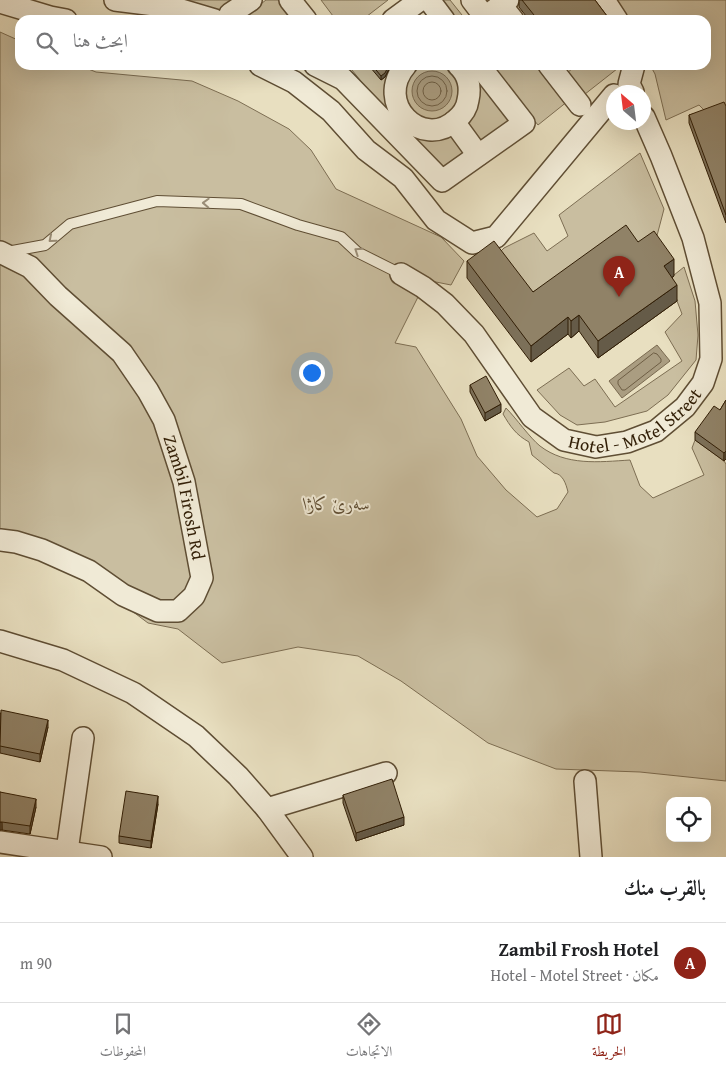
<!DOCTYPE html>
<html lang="ar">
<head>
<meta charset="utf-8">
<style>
  body { margin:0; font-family:"Gentium Book Plus",Amiri,serif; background:#f6f6f6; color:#202124; direction:rtl }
  .controls { position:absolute; right:15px; bottom:15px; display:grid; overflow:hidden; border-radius:10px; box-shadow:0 5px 20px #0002 }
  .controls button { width:45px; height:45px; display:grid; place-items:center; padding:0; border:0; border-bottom:1px solid #e0e0e0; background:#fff; color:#202124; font:25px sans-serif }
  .compass { position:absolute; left:606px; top:85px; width:45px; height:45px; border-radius:50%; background:#fff; box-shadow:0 5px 20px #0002; rotate:332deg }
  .you { position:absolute; left:311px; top:372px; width:18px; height:18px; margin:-12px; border:4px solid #fff; border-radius:50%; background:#1a73e8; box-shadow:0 0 0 8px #1a73e833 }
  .badge { display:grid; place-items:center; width:32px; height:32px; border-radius:50%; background:#8f2418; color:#fff; font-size:16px; font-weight:700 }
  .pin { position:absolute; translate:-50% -41px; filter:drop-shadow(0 1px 2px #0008) }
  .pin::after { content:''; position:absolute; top:26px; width:18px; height:15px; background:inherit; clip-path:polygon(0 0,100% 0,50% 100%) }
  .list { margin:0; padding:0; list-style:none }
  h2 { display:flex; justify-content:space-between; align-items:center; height:65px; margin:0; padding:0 20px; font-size:21px }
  h2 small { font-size:16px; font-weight:400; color:#757577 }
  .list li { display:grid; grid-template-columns:32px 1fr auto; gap:15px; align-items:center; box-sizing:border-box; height:80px; padding:0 20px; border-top:1px solid #e0e0e0 }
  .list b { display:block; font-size:19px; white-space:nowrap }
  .list p { margin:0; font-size:16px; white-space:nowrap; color:#757577 }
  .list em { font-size:16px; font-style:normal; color:#757577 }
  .icon { flex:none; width:28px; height:28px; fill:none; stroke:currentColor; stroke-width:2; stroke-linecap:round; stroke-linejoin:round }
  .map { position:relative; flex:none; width:726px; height:857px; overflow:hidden; direction:ltr }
  .search { position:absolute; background:#fff; box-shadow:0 5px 20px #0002; left:15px; right:15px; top:15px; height:55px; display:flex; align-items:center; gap:12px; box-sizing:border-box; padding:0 18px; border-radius:15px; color:#757577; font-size:19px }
  .sheet { height:145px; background:#fff }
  nav { display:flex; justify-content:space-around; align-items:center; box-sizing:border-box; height:70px; border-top:1px solid #e0e0e0; background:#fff; font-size:14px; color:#757577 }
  nav a { display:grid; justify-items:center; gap:2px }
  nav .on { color:#8f2418 }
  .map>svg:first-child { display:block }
  .green { fill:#c9bea0; stroke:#7d6e53 }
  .water { fill:#aa9d81; stroke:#7a6a50 }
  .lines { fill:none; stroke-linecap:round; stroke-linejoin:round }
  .shore { stroke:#6e5e44; stroke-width:1 }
  .service-casing { stroke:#5f4e34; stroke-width:12 }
  .minor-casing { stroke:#5f4e34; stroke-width:24 }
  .service { stroke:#f0ead6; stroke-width:10 }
  .minor { stroke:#f0ead6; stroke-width:21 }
  .wall { fill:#7c7059; stroke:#311e06 }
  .shaded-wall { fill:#655b48; stroke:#311e06 }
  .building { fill:#908267; stroke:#311e06 }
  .oneway { stroke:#9a8e78 }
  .labels { text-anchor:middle; stroke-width:4; stroke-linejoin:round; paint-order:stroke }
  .street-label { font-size:18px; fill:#311e06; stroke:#f0ead6 }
  .park-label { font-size:18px; font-style:italic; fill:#5f4e34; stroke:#f0ead6 }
</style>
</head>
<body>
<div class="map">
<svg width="726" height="857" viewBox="0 0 726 857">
  <rect width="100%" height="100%" fill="#e8dfc0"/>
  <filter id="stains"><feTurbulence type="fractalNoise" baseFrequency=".004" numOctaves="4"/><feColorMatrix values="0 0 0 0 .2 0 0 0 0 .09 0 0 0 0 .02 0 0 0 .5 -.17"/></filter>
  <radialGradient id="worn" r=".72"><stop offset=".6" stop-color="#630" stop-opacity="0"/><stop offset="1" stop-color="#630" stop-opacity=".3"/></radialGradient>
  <g class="green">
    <path d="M173 0H238L214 12Z"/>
    <path d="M266 0H278L295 20H246L245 16Z"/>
    <path d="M321 0H388L362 20H336Z"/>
    <path d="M438 0H450L466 20H454Z"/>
    <path d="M617 0H726V148L716 122 699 105 666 120 655 74 650 65H706V20H629Z"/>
    <path d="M0 32 20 41V65H78L96 72 192 81 238 101 289 129 311 150 336 189 441 237 464 261 451 285 421 279 423 287 395 343 416 347 461 419 477 456 506 490 537 517 557 509 568 492C566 484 563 474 554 473L532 455 529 442C516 435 510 426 503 414L506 408C516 418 530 438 540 446 566 466 599 462 630 460L640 486 653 498 704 475 692 448 695 440 724 461 726 464V781L640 772 556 769 488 743 401 681 358 656 298 647 222 663 178 629 148 623 120 602 42 550 0 532Z"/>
    <circle cx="432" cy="91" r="28"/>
    <path d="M348 65H372L381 80 389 73 393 112 388 115Z"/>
    <path d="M490 65H540L568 101 538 125Z"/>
    <path d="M577 65H622L580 98 563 76Z"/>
    <path d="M474 75 511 123 482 142 466 120Z"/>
    <path d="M400 126 451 133 470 154 443 172Z"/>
    <path d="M640 153 664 209 654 247 557 318 494 258 504 248 534 233 547 251 568 236 559 215Z"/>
    <path d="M684 267 695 301 698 335 696 360 668 395 647 411 605 422 577 425 560 415 537 390 569 368 584 386 595 379 615 407 682 361 665 332 682 314 677 301 664 283Z"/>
  </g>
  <g class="water">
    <circle cx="432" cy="91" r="20"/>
    <path d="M657 345 670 361 622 398 609 381Z"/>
  </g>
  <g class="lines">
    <g class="shore">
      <circle cx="432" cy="91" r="15"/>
      <circle cx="432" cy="91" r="9"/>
      <path d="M654 353 657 354 661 359V362L625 390H622L618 384V381Z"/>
    </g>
    <g class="service-casing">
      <path id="service" d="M7 252 45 245 70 224 157 201 241 204 298 225 341 237 357 252 401 274"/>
    </g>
    <g class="minor-casing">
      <g id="minor">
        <path d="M115 0 171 7 215 20"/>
        <path d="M290 0 306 20"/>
        <path d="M429 0 444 20"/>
        <path d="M472 0 485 17 508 0"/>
        <path d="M604 0 617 20"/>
        <path d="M0 2 50 17 66 20"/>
        <path d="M501 5 513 20"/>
        <path d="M233 20 230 14 251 0"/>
        <path d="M393 20 420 0"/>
        <path d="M260 65 294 82 331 111 366 150 403 178 436 220 472 243 496 237 614 95"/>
        <path d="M315 65 343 79 442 181 524 123 479 65"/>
        <path d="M406 65C373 103 422 151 456 120 462 115 467 108 468 100 471 87 468 74 458 65"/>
        <path d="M549 65 580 105"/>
        <path d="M633 92 629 84 634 65"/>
        <path d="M454 122 478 155"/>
        <path id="s1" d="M0 252 30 267 58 296 122 353 148 391 164 420 184 482 202 578 194 596 178 611H158L123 595 89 571 42 550 16 542 0 540"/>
        <path id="s2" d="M401 274 423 287 445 304 474 334 532 417 564 440 596 447 627 442 656 431 685 407 703 383 711 359 710 303 693 238 661 156 644 117"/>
        <path d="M0 641 63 660 133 693 196 736 238 776 267 809 302 857"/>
        <path d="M585 781 591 857"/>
        <path d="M267 809 386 773"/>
        <path d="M0 842 101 857"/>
        <path d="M67 851 83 738"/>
      </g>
    </g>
    <use href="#service" class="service"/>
    <use href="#minor" class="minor"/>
  </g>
  <g class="wall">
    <path d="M519 0H595L607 16 612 20H529L519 7Z"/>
    <path d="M370 65H391L385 77 381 80 370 67Z"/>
    <path d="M726 106V223L689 123V115Z"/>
    <path d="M638 242 674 276 672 277 677 301 598 358 579 331 571 338 568 334 531 362 467 278V261L533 292Z"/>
    <path d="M470 385 501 412 485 421 470 392Z"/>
    <path d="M726 400 724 461 695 440V432L720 410Z"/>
    <path d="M0 713 48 727 40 762 0 753Z"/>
    <path d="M0 792 36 807 30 834 2 830Z"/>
    <path d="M343 795 404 825 356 841 343 803Z"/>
    <path d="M158 804 151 848 119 843V836Z"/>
  </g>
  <g class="shaded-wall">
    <path d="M389 65H391L385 77 381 80V76Z"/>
    <path d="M674 259V276L664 283V266Z"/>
    <path d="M677 285V301L598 358V341Z"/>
    <path d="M579 315V331L571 338V321Z"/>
    <path d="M568 317V334L531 362V346Z"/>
    <path d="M501 404V412L485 421V413Z"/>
    <path d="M726 451V459L724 461V453Z"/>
    <path d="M48 720V727L40 762V754Z"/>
    <path d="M158 796V804L151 848V841Z"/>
    <path d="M36 799V807L30 834V826Z"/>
    <path d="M404 817V825L356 841V833Z"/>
    <rect x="0" y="822" width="2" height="8"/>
  </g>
  <g class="building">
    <path d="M522 0H595L607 16 612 20H538Z"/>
    <path d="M372 65H389L385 73 381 76Z"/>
    <path d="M724 102 726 106V215L689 115Z"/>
    <path d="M626 225 638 242 654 231 674 259 664 266 677 285 598 341 579 315 571 321 568 317 531 346 467 261 494 241 533 292Z"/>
    <path d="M486 376 501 404 485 413 470 385Z"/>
    <path d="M726 400V451L724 453 695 432 714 406 720 410Z"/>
    <path d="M1 710 48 720 40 754 0 746Z"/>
    <path d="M392 779 404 817 356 833 343 795Z"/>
    <path d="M126 791 158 796 151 841 119 836Z"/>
    <path d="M0 792 36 799 30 826 2 822H0Z"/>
  </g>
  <defs><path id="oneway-chevron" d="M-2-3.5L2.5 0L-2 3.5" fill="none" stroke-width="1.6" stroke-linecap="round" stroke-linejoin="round" transform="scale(1.25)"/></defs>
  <g class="oneway">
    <use href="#oneway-chevron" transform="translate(206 203) rotate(-178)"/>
    <use href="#oneway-chevron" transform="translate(52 239) rotate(140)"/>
    <use href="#oneway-chevron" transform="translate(358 251) rotate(-146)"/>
  </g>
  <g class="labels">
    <g class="street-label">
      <text dy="6" stroke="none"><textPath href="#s2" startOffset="315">Hotel - Motel Street</textPath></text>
      <text dy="6" stroke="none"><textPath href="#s1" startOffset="319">Zambil Firosh Rd</textPath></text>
    </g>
    <g class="park-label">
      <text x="337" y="510">سەرێ کاژا</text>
    </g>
  </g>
  <rect width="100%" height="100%" filter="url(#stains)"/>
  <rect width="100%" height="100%" fill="url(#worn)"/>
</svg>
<div class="controls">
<button><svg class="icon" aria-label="locate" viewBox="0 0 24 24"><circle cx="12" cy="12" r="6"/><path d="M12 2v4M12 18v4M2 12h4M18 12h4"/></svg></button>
</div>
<svg class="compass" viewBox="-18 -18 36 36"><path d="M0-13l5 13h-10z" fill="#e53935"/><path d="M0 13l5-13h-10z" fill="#757577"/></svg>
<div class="you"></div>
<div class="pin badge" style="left:619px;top:297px">A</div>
<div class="search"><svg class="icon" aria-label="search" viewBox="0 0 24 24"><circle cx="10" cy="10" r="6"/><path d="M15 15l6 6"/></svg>ابحث هنا</div>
</div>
<section class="sheet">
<h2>بالقرب منك<small></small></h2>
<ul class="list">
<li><span class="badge">A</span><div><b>Zambil Frosh Hotel</b><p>مكان · Hotel - Motel Street</p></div><em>90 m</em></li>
</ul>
</section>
<nav>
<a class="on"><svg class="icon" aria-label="map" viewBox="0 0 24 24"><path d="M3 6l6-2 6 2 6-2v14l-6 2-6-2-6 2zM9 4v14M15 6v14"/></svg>الخريطة</a>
<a><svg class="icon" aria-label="directions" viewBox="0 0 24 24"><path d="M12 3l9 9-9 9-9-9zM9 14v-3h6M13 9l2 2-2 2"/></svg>الاتجاهات</a>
<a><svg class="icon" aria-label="saved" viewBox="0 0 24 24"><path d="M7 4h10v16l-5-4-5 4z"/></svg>المحفوظات</a>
</nav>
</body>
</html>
